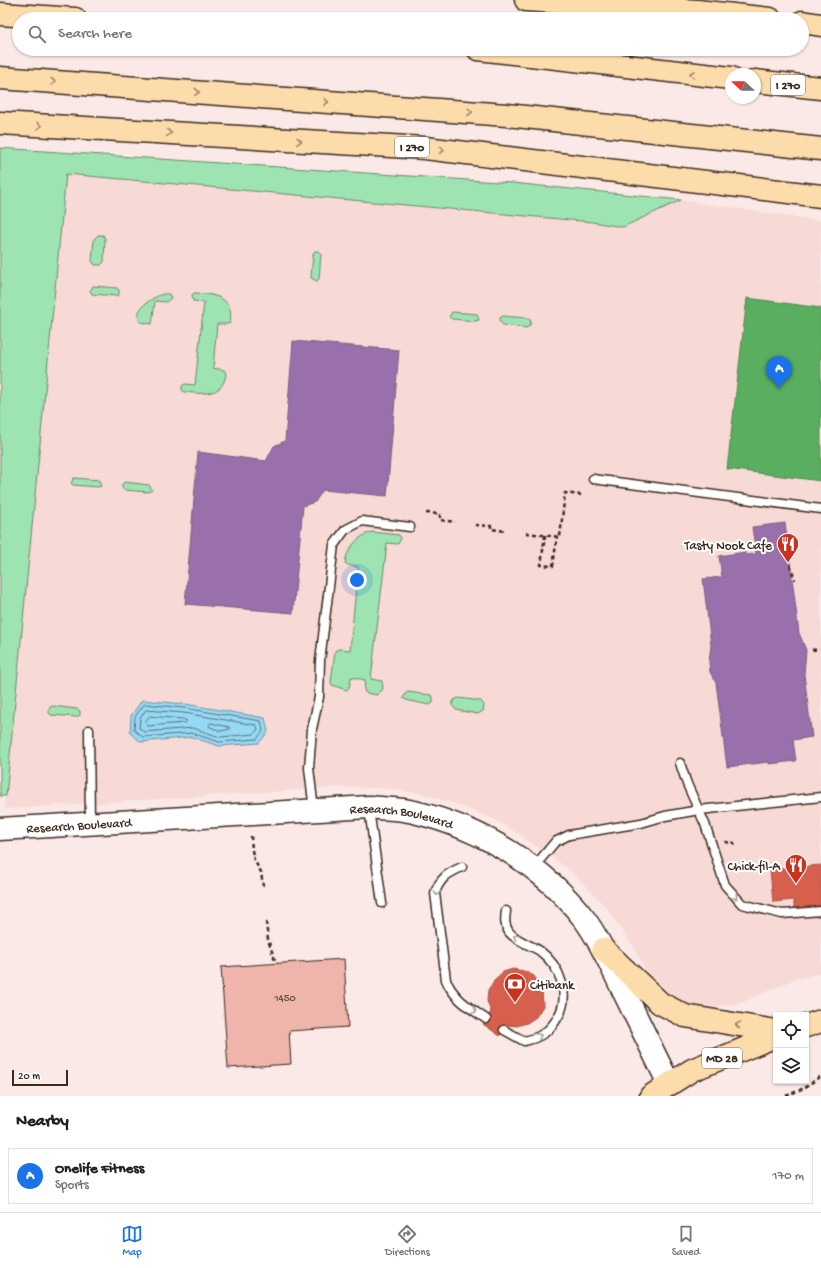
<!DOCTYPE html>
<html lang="en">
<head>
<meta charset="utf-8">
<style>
  body { margin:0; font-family:"Gochi Hand",sans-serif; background:#f2f2f2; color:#202124 }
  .controls { position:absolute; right:12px; bottom:12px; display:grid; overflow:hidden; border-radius:0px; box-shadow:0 1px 3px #0004 }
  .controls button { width:36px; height:36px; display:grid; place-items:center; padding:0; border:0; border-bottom:1px solid #e0e0e0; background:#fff; color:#202124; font:20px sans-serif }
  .compass { position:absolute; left:725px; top:68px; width:36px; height:36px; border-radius:50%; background:#fff; box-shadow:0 1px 3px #0004; rotate:292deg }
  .scale { position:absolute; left:12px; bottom:10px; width:56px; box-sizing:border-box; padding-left:4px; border:2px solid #3b2a1e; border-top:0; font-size:11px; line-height:14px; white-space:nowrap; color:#3b2a1e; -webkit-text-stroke:3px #fff; paint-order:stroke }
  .you { position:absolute; left:357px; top:580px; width:14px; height:14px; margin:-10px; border:3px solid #fff; border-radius:50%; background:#1a73e8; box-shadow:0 0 0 6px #1a73e833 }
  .badge { display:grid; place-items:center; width:26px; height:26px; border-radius:50%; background:#1a73e8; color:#fff; font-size:13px; font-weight:700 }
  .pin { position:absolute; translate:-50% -33px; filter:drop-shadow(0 1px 2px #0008) }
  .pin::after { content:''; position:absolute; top:21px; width:14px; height:12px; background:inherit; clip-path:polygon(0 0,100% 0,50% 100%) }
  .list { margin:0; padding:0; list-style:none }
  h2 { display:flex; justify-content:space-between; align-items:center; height:52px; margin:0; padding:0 16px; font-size:17px }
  h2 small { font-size:13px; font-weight:400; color:#757577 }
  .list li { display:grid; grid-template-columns:26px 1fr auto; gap:12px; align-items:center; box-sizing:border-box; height:56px; margin:0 8px 8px; padding:0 8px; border:1px solid #e0e0e0; border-radius:0px }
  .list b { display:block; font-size:15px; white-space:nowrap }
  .list p { margin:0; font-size:13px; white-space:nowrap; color:#757577 }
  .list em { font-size:13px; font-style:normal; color:#757577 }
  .icon { flex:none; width:22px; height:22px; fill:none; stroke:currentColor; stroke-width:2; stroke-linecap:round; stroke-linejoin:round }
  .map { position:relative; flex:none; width:821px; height:1096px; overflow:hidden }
  .search { position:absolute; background:#fff; box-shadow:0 1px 3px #0004; left:12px; right:12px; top:12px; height:44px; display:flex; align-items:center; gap:10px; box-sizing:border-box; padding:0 14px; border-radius:22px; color:#757577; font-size:15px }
  .sheet { height:116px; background:#fff }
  nav { display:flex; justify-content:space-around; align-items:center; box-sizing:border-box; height:56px; border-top:1px solid #e0e0e0; background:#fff; font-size:11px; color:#757577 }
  nav a { display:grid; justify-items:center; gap:2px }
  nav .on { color:#1a73e8 }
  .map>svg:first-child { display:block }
  .built { fill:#f7d9d5 }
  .green { fill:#9de4b2; stroke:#6c8768 }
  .water { fill:#94d9f6; stroke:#7093a0 }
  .shops { fill:#d6604d; stroke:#a8503f }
  .offices { fill:#9970ab; stroke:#7d5b81 }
  .public { fill:#5aae61; stroke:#51864d }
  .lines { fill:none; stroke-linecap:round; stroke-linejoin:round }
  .shore { stroke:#5f7074; stroke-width:1 }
  .building { fill:#efb5ac; stroke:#3b2a1e }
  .lane-casing { stroke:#3b2a1e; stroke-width:11 }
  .secondary-casing { stroke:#3b2a1e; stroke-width:25 }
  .primary-casing { stroke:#3b2a1e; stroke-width:25 }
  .highway-casing { stroke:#3b2a1e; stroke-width:25 }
  .path { stroke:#3b2a1e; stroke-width:2.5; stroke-dasharray:4 3; stroke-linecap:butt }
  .lane { stroke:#fff; stroke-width:8 }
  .secondary { stroke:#fff; stroke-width:22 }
  .primary { stroke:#fddcac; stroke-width:22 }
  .highway { stroke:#fddcac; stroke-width:22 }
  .oneway { stroke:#9c8365 }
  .oneway2 { stroke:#a79f9a }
  .labels { text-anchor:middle; stroke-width:4; stroke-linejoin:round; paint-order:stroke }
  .number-label { font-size:11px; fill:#684d42 }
  .shield { fill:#fff; stroke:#766a62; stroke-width:1 }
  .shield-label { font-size:12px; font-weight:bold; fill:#3b2a1e }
  .poi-label { font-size:13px; fill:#3b2a1e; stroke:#fff; text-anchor:end }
  .street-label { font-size:13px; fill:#3b2a1e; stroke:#fff }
</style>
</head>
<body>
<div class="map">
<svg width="821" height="1096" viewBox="0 0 821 1096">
  <rect width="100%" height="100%" fill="#fae9e6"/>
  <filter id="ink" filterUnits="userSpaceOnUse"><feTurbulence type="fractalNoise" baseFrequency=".025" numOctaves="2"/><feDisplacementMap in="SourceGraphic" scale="8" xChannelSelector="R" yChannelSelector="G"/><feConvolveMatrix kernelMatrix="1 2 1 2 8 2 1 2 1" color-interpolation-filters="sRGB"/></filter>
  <g filter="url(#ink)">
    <path class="built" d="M66 174 592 222 622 227 681 200 821 221V973L795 979 743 1002 711 1008 695 1006 677 999 665 993 650 978 633 946 606 907 571 871 519 834 494 819 453 803 420 793 383 788 347 787 4 809Z"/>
    <g class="green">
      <path d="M0 148 512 183 681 200 623 227 592 222 66 174 6 796H0Z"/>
      <path d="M98 235H103L105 239 104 262 101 265H95L92 261 94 239Z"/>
      <path d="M315 251H318L321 254 319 279 317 281 311 278 313 254Z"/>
      <path d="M93 286 117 288 119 290V294L117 296 92 294 90 291Z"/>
      <path d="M194 293C214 294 235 297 230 323L228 324H217L213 368 224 370 226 373C224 397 202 394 184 392L182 390V386L185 384 195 385 204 302 193 301 192 295Z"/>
      <path d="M163 294H169L171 298 166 302 155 301 152 324 140 322C132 309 153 297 163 294Z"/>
      <path d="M452 312 477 314 479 320 476 321 452 319 449 317Z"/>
      <path d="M503 316 527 318 531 321 530 325 527 328 503 325 500 322V318Z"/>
      <path d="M74 478 99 480 101 486 98 487 73 485 71 483Z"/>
      <path d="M125 482 149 485 152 490 148 492 124 490 122 488V484Z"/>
      <path d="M371 532 399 535 401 538 398 544 387 543 371 679 382 681 383 689 377 695 366 693 364 691 365 680 351 677 349 688 346 690 332 685 331 682 335 651 338 649 350 650 358 567 348 565 345 563C346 550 358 536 371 532Z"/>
      <path d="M407 692 431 695 433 697V703L429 705 406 700 403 698Z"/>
      <path d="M458 698 481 701 484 705 483 711 478 714 456 710 452 705 454 700Z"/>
      <path d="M52 706 77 709 80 711V715L77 717 51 715 49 713V708Z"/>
    </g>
    <path class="water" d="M142 700 185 704 265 718 268 732 259 743 219 746 192 737 141 742 130 733 131 716Z"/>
    <g class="shops">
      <path d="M821 865V906L794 909V900L773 902 770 870Z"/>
      <path d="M513 969 524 971 534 976 542 989 543 1006 536 1017 527 1023 517 1026 507 1025 500 1036 483 1024 491 1012 487 1001 488 990 495 979 503 972Z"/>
    </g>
    <g class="offices">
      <path d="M293 341 399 350 387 496 323 490 315 502 303 506 293 613 185 604 198 452 266 461 274 446 285 441Z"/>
      <path d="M785 523 799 633 806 650 804 674 812 737 793 740 796 761 769 764V762L727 767 716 683 710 672 709 662 711 645 703 579 722 577 719 556 745 552V555L756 554 752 527Z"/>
    </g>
    <path class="public" d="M747 298 821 308V481L727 469Z"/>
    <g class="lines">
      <g class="shore">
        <path d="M145 704 184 708 261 721 263 731 257 739 219 742 192 733 143 737 134 730 135 717Z"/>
        <path d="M146 710 184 713 256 725 258 729 254 734 220 737 193 728 144 732 139 728 140 719Z"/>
        <path d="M150 716 183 719 187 721 185 723 147 726 146 721Z"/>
        <path d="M211 723 229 727 230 729 221 731 210 727 209 725Z"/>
      </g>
    </g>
    <path class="building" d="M344 959 348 1027 289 1031 291 1064 228 1068 221 967Z"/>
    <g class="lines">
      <g class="lane-casing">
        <g id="lane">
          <path d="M593 479 821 509"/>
          <path d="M89 730 90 823"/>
          <path d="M680 763 687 784 705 824 725 885 742 904 782 914 821 911"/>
          <path d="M369 809 382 903"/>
          <path d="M314 810 309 768 312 729 319 697 320 661 334 545 345 530 362 521 410 527"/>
          <path d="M462 867C448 873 440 878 435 893L446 980C454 999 470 1008 486 1019"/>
          <path d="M534 867 555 842 569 835 641 823 665 816 699 810 821 797"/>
          <path d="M504 1030 524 1041C540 1038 550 1031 558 1017 571 995 560 966 540 951 531 945 516 941 509 932 504 925 505 919 506 911"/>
        </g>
      </g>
      <g class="secondary-casing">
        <g id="secondary">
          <path id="s1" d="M0 829 369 807C384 809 400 808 414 812 481 828 543 865 585 920 600 940 610 964 621 986 637 1019 653 1051 669 1084"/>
        </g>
      </g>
      <g class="primary-casing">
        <g id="primary">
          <path d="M603 949 660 1003 685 1016 776 1031"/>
          <path d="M806 1026 821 1021"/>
          <path d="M651 1096 692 1070 776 1036"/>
        </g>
      </g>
      <g class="highway-casing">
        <g id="highway">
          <path d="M526 0 697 11 770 19"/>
          <path d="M0 14 75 19"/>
          <path d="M802 22 821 25"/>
          <path d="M478 49 731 78"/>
          <path d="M0 78 507 115 821 149"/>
          <path d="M755 81 821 88"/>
          <path d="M0 123 425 148 821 196"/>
        </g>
      </g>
      <g class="path">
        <path d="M426 513 440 514V520L455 522"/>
        <path d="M475 525 491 526V529L505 531"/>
        <path d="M526 533 560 537 565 493 581 495"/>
        <path d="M545 535 541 565 553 566 557 537"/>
        <path d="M790 565 795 580"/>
        <path d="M812 650 819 649"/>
        <path d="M251 836 252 850 254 860 261 872 263 886"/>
        <path d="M725 842 734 843 735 845"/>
        <path d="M266 922 268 940 276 963"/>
        <path d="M786 1096 804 1088 821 1076"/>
      </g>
      <use href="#lane" class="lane"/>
      <use href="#secondary" class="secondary"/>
      <use href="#primary" class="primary"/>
      <use href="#highway" class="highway"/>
    </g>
    <defs><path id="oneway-chevron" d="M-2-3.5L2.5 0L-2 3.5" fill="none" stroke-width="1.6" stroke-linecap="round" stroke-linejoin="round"/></defs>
    <g class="oneway">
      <use href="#oneway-chevron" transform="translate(692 74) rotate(-173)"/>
      <use href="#oneway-chevron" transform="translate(53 82) rotate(4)"/>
      <use href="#oneway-chevron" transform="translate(197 92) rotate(4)"/>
      <use href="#oneway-chevron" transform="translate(326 102) rotate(4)"/>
      <use href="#oneway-chevron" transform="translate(470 112) rotate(4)"/>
      <use href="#oneway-chevron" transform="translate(39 126) rotate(3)"/>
      <use href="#oneway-chevron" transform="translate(169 133) rotate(3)"/>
      <use href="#oneway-chevron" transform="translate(299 141) rotate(3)"/>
      <use href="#oneway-chevron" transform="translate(442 150) rotate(7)"/>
      <use href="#oneway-chevron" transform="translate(738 1025) rotate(-170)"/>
    </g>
    <g class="oneway2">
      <use href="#oneway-chevron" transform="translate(437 893) rotate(95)"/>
      <use href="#oneway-chevron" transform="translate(735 897) rotate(48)"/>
      <use href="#oneway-chevron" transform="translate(516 937) rotate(-149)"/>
      <use href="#oneway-chevron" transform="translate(474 1011) rotate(35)"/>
      <use href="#oneway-chevron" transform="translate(539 1036) rotate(-27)"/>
    </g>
  </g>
  <defs>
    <g id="restaurant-pin" transform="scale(1.15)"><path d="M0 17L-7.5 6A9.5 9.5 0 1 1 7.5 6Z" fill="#c8321e" stroke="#fff"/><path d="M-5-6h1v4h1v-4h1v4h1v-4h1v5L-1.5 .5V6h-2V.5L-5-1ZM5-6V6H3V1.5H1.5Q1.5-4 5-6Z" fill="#fff"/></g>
    <g id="bank-pin" transform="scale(1.15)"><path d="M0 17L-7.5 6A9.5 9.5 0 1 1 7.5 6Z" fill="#c8321e" stroke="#fff"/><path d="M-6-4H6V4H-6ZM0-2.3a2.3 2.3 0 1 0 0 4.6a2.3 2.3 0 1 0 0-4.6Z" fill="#fff"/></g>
  </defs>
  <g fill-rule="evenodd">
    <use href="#restaurant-pin" x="788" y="544"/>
    <use href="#restaurant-pin" x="796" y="865"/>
    <use href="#bank-pin" x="515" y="984"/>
  </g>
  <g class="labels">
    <g class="number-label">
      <text x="285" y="1001">1450</text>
    </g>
    <g class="shield">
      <rect x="771" y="75" width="34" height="20" rx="3"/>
      <rect x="395" y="137" width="34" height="20" rx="3"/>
      <rect x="702" y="1048" width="40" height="20" rx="3"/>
    </g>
    <g class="shield-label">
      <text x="788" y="89">I 270</text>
      <text x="412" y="151">I 270</text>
      <text x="722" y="1062">MD 28</text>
    </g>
    <g class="poi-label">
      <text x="772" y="549">Tasty Nook Cafe</text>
      <text x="780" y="870">Chick-fil-A</text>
      <text x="530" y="989" text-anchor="start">Citibank</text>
    </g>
    <g class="street-label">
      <text dy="5" stroke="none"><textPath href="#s1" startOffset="403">Research Boulevard</textPath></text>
      <text dy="5" stroke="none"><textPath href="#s1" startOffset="79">Research Boulevard</textPath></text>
    </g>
  </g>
</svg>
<div class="controls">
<button><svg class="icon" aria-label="locate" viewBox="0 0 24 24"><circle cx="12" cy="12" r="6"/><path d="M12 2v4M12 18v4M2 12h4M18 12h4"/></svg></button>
<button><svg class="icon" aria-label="layers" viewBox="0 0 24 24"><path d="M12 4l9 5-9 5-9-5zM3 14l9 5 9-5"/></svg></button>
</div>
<svg class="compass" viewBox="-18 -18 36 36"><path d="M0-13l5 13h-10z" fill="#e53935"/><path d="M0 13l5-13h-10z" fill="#757577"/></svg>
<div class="scale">20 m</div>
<div class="you"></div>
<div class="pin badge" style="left:779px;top:389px">A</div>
<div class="search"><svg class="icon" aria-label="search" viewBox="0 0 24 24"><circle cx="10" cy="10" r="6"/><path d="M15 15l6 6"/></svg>Search here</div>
</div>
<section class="sheet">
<h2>Nearby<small></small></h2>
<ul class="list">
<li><span class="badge">A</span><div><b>Onelife Fitness</b><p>Sports</p></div><em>170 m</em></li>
</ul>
</section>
<nav>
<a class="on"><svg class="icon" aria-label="map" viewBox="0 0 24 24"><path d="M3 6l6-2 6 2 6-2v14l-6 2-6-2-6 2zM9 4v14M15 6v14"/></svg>Map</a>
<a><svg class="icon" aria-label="directions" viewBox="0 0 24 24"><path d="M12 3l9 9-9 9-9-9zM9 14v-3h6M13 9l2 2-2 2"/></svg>Directions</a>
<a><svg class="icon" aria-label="saved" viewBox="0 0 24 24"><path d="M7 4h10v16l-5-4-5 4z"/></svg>Saved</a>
</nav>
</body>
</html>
